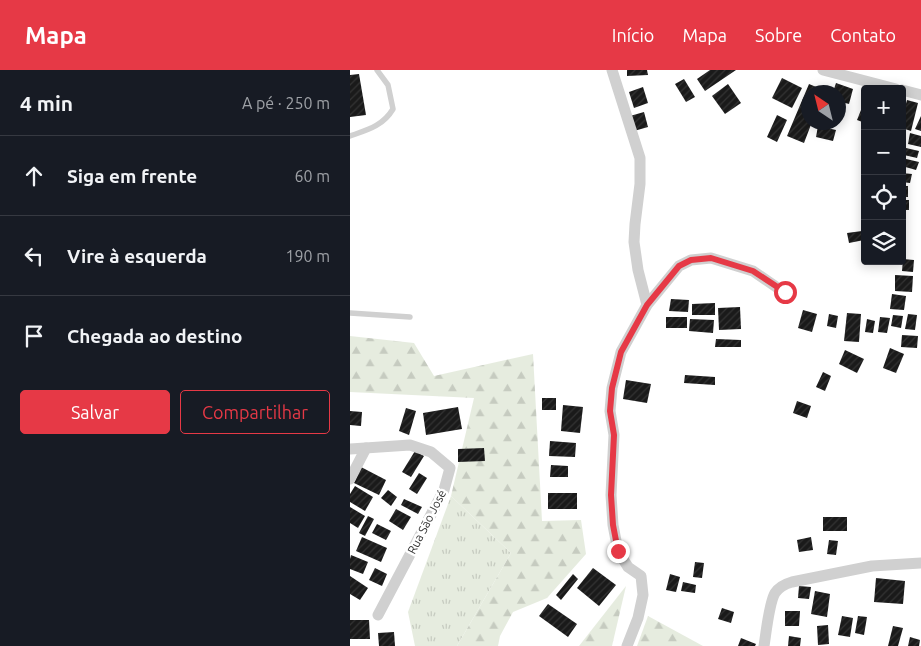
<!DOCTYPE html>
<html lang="pt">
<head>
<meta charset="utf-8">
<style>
  body { margin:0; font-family:Ubuntu,sans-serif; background:#20242c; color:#f1f3f6 }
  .controls { position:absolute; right:15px; top:15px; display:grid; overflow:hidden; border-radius:5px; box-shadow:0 2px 12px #0003 }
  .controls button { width:45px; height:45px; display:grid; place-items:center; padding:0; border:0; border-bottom:1px solid #363941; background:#171b24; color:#f1f3f6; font:25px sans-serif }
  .compass { position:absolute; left:451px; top:15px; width:45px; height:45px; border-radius:50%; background:#171b24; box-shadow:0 2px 12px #0003; rotate:325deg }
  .stop { position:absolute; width:15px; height:15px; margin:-11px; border:4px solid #e63946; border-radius:50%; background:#fff }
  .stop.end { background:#e63946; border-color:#fff; box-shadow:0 1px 5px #0008 }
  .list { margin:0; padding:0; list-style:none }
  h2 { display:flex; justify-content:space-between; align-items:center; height:65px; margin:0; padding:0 20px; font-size:21px }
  h2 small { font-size:16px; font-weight:400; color:#9ea1a6 }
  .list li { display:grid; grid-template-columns:32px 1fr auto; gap:15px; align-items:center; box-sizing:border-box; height:80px; padding:0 20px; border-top:1px solid #363941 }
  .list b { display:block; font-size:19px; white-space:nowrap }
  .list em { font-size:16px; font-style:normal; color:#9ea1a6 }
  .actions { display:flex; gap:10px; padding:15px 20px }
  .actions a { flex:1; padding:11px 0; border:1px solid #e63946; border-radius:5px; text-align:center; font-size:18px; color:#e63946 }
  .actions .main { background:#e63946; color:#fff }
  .icon { flex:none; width:28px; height:28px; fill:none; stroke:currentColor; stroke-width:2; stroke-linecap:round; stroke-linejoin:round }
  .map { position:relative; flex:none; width:571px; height:576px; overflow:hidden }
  header { display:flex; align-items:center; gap:30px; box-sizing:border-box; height:70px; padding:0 25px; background:#e63946; color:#fff }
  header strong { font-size:24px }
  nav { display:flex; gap:28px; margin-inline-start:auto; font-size:18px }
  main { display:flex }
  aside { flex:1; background:#171b24 }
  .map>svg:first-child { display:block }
  .grass { fill:url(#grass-tufts) }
  .forest { fill:url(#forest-firs) }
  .building { fill:url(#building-hatch) }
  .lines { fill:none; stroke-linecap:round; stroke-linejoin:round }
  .service { stroke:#d0d0d0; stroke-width:5.5 }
  .minor { stroke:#d0d0d0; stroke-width:11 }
  .route { stroke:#e63946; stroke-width:6 }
  .labels { text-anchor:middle; stroke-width:5; stroke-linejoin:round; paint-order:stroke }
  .street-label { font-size:12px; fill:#333; stroke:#fff }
</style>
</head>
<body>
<header>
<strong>Mapa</strong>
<nav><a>Início</a><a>Mapa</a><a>Sobre</a><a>Contato</a></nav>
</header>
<main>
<aside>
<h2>4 min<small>A pé · 250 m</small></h2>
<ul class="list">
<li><svg class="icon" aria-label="ahead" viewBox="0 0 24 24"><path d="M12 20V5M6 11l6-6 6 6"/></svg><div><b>Siga em frente</b></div><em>60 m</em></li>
<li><svg class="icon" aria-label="left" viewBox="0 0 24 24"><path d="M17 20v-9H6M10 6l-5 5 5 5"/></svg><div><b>Vire à esquerda</b></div><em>190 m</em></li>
<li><svg class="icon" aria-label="arrive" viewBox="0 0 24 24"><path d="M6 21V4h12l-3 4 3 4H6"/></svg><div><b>Chegada ao destino</b></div></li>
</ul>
<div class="actions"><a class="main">Salvar</a><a>Compartilhar</a></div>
</aside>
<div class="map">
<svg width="571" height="576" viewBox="0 0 571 576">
  <defs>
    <pattern id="grass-tufts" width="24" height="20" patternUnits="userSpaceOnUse" patternTransform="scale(1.25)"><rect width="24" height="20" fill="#e6ecdf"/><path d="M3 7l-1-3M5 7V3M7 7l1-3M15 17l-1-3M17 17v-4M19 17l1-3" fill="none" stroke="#c6cbc0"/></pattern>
    <pattern id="forest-firs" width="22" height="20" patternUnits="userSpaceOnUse" patternTransform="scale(1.25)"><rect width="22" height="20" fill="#e6ecdf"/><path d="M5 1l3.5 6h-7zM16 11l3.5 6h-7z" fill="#c6cbc0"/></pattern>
    <pattern id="building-hatch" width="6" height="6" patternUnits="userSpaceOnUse" patternTransform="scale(1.25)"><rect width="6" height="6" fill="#1a1a1a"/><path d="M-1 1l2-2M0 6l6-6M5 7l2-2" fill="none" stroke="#333"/></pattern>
  </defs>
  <rect width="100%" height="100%" fill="#fff"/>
  <path class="grass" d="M101 426 161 483 107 576H65L58 542Z"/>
  <g class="forest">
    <path d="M0 266 64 273 84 306 183 284 192 451 231 450 236 484 197 528 163 542 150 566 148 576H107L161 483 101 426 124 328 0 322Z"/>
    <path d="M276 516 262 576H229Z"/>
    <path d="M298 546 353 576H287Z"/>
  </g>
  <g class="building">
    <path d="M277 0H297L298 5 277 6Z"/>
    <path d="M360 0H386L355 21 347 9Z"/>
    <path d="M9 4 16 45 0 47V5Z"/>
    <path d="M432 8 452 18 442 38 422 28Z"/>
    <path d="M334 9 345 27 336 32 325 14Z"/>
    <path d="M486 13 503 19 499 34 488 31V22H483Z"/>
    <path d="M378 14 391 33 375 44 362 26Z"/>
    <path d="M459 14 476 21 475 22H458V52H462L454 73 437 66Z"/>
    <path d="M293 17 298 33 284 38 279 22Z"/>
    <path d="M515 30V53L507 50Z"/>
    <path d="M557 30 568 33 561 61 552 58V48Z"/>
    <path d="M294 42 298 57 284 61 280 46Z"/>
    <path d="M427 45 437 50 427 72 417 67Z"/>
    <path d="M571 46V61L565 59Z"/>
    <path d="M468 56 486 60 483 71 466 67Z"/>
    <path d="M560 63 571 66V77L558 74Z"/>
    <path d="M556 78 569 81 567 88 554 85Z"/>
    <path d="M552 88 569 92 566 100 552 96Z"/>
    <path d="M552 103 562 104 560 113 552 112Z"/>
    <rect x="552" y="116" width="6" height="11"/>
    <rect x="552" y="130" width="7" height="10"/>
    <path d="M512 161 514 170 499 173 497 163Z"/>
    <path d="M553 189 564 190 563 202 552 201Z"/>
    <path d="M545 205 563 206 562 222 545 221Z"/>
    <path d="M542 224 556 226 554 240 540 239Z"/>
    <path d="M321 229 339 230 338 242 319 241Z"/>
    <path d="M365 233V245H342V234Z"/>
    <path d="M390 237 391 259 369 260 368 238Z"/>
    <path d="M453 240 467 244 462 262 448 258Z"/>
    <path d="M497 243 511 244 509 272 494 271Z"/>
    <path d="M479 244 488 246 486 258 477 256Z"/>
    <path d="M558 244 567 245 565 260 555 259Z"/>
    <path d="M543 245 553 246 551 258 541 256Z"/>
    <rect x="316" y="247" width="21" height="11"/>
    <path d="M530 247 540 248 537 263 528 262Z"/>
    <path d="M340 249 364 250 363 263 339 261Z"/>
    <path d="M517 249 525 251 523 263 515 262Z"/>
    <path d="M552 265 568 266 567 278 551 277Z"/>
    <path d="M366 269 391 270V277H365Z"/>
    <path d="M540 278 554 284 546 303 533 298Z"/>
    <path d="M495 280 514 289 507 303 489 294Z"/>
    <path d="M473 302 481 306 475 321 466 317Z"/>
    <path d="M335 305 365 307V315L334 313Z"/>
    <path d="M276 310 301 314 297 333 273 329Z"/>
    <rect x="192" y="328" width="14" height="12"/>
    <path d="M447 331 461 336 457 348 443 343Z"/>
    <path d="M213 335 233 337 230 363 211 361Z"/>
    <path d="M108 337 112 359 76 365 73 343Z"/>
    <path d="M56 338 66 341 59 365 49 361Z"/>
    <path d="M0 341 12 342 11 356 0 355Z"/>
    <path d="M200 371 226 373 225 387 199 386Z"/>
    <path d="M134 378 135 391 108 392V379Z"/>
    <path d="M65 381 74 386 61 407 52 402Z"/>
    <path d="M201 395 218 396V407H200Z"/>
    <path d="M11 397 36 410 29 425 4 413Z"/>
    <path d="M69 403 77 408 67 424 59 419Z"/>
    <path d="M5 416 23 427 15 441 0 432V424Z"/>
    <path d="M38 420 47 427 41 436 31 428Z"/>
    <rect x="198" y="423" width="29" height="16"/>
    <path d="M54 429 72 437 68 444 51 435Z"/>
    <path d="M0 437 15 446 8 458 0 453Z"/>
    <path d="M46 439 61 447 53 460 39 451Z"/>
    <path d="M18 446 24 449 15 466 9 463Z"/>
    <rect x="473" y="447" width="24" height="14"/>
    <path d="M27 454 41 461 36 470 22 463Z"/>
    <path d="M12 467 37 478 31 492 6 481Z"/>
    <path d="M461 467 463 480 449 482 447 470Z"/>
    <path d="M479 470 488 471 486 485 477 484Z"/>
    <path d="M1 485 18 492 13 504 0 499V489Z"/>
    <path d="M345 492 354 493 352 508 343 507Z"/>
    <path d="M25 498 37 504 32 516 19 510Z"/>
    <path d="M243 498 266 515 249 536 227 518Z"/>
    <path d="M223 504 228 509 211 530 206 525Z"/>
    <path d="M320 504 330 507 326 522 316 520Z"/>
    <path d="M0 506 18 518 10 530 0 524Z"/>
    <path d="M526 508 555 511 553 534 524 532Z"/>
    <path d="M333 512 346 515 345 523 331 521Z"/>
    <path d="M449 516 461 517 459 529 448 528Z"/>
    <path d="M465 521 480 524 477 547 461 544Z"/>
    <path d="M198 534 227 554 218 567 189 546Z"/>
    <path d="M372 538 384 542 381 553 368 549Z"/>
    <path d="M435 541H450L449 556H435Z"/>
    <path d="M492 546 503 548 500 567 488 565Z"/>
    <path d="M508 546 517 547 514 565 505 563Z"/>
    <path d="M0 550H19L20 569H0Z"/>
    <path d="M478 555 479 574 468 575 467 556Z"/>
    <path d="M543 556 553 558 548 576H538Z"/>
    <path d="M44 562 45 576H29L28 563Z"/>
    <path d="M439 566 451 568 450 576H438Z"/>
    <path d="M560 567 570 570 569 576H558Z"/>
    <path d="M391 568 406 574 405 576H388Z"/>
  </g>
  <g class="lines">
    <g class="service">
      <path d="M0 66C17 60 33 56 43 39L38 15 27 0"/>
      <path d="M0 243 60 247"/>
    </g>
    <g class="minor">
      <path d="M262 0 290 88V114L285 154 284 172 288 200 297 235"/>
      <path d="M473 0 546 19"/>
      <path d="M552 20 571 25"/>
      <path d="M0 379 60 375 81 382 100 398 94 420 28 545"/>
      <path d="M0 409 16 378"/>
      <path d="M277 576 288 548 293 525 291 506 278 497 268 481 263 455 261 425 264 365 260 341 262 318 271 282 297 235 329 196 341 190 361 188 403 201 435 223"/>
      <path d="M414 576C416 564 419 533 425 523 429 517 435 514 442 512L522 496 571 493"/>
    </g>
  </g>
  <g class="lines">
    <path class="route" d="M268 481 263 455 261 425 264 365 260 341 262 318 271 282 297 235 329 196 341 190 361 188 403 201 435 222"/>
  </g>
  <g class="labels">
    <g class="street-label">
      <text transform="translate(77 452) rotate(-63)" y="4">Rua São José</text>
    </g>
  </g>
</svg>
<div class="controls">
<button>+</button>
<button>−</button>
<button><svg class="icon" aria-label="locate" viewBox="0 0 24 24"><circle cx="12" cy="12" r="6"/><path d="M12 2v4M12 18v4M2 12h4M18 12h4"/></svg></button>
<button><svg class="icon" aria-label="layers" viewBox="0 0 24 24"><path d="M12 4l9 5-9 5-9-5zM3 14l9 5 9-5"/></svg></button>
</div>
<svg class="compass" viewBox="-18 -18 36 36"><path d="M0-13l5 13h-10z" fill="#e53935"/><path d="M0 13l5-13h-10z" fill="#9ea1a6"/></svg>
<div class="stop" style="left:435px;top:222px"></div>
<div class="stop end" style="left:268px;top:481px"></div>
</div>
</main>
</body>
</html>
